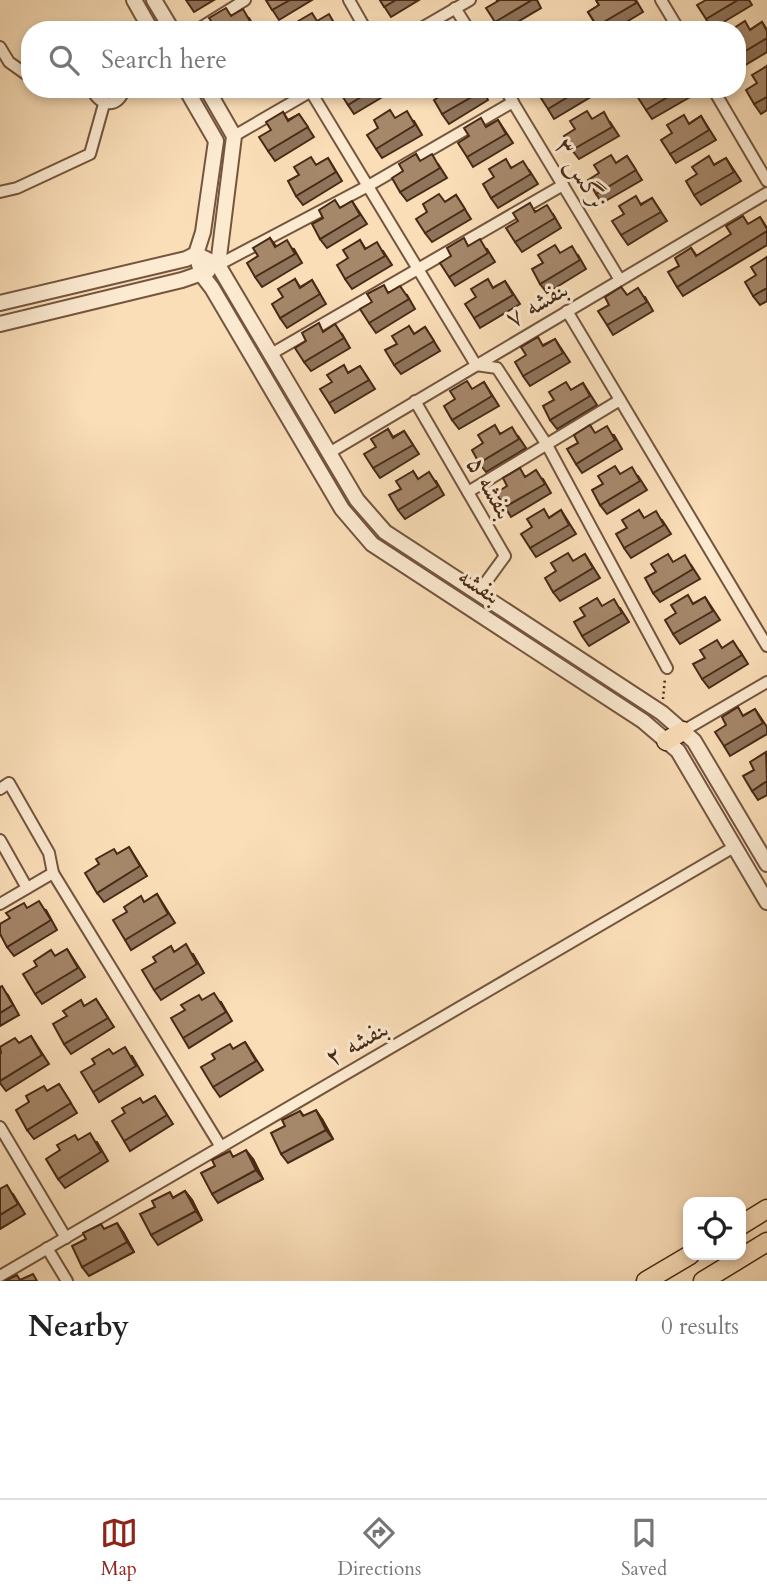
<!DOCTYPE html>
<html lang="en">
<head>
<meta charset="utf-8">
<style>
  body { margin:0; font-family:Cardo,Amiri,serif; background:#f2f2f2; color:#222 }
  .controls { position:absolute; right:21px; bottom:21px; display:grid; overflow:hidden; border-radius:14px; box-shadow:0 4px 10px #0003 }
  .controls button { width:63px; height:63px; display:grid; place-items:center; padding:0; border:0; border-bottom:2px solid #e0e0e0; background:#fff; color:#222; font:35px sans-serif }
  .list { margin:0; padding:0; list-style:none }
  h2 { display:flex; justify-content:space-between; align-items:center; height:91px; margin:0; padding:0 28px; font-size:30px }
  h2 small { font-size:23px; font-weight:400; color:#767676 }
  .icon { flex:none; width:38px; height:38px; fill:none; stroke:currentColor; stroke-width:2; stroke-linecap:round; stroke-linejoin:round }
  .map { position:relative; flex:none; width:767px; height:1281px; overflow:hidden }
  .search { position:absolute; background:#fff; box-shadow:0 4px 10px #0003; left:21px; right:21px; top:21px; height:77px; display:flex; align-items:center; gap:18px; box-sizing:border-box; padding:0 24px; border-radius:28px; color:#767676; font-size:26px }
  .sheet { height:217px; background:#fff }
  nav { display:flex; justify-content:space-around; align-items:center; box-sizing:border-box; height:98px; border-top:2px solid #e0e0e0; background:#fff; font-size:19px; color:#767676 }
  nav a { display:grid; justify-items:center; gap:4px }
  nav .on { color:#8f2418 }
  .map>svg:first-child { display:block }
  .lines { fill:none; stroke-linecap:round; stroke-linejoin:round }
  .minor-casing { stroke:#74563e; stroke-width:14 }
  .tertiary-casing { stroke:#74563e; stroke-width:18 }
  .primary-casing { stroke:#482915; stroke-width:21 }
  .trunk-casing { stroke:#482915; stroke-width:21 }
  .path { stroke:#482915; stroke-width:2.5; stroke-dasharray:2 3.5; stroke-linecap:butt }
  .minor { stroke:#fcead1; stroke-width:10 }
  .tertiary { stroke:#fcead1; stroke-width:14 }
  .primary { stroke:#fadeb8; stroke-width:18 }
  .trunk { stroke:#fadeb8; stroke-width:18 }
  .wall { fill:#8e745b; stroke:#482915; stroke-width:2 }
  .shaded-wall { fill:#745e4a; stroke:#482915; stroke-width:2 }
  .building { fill:#a5876a; stroke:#482915; stroke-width:2 }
  .labels { text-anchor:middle; stroke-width:6; stroke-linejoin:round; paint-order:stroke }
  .street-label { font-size:26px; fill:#482915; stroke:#fcead1 }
</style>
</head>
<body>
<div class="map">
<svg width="767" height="1281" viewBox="0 0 767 1281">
  <rect width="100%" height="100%" fill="#fadeb8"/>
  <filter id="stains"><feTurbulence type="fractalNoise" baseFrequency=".00286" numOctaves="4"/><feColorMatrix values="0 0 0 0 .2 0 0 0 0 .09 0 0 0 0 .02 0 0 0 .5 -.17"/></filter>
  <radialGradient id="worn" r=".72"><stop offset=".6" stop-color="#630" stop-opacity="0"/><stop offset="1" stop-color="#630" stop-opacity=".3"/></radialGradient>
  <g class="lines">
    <g class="minor-casing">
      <g id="minor">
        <path d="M349 0 366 30"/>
        <path d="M661 0 679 30"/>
        <path d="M455 8 469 30"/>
        <path d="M197 30 245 0"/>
        <path d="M418 30 470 0"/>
        <path d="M0 47 9 62 30 77"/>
        <path d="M65 89H74"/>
        <path d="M92 89C99 107 119 109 124 89"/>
        <path d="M505 89 620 280"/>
        <path d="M713 89 767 181"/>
        <path d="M311 92 476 365 497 368 547 445 667 668"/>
        <path d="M234 136 315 89"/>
        <path d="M0 192 17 188 90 154 104 104"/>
        <path d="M218 265 368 186 513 102"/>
        <path d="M567 311 767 646"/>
        <path d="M271 354 563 185"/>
        <path d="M415 401 505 556 478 593"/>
        <path d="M329 453 767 193"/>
        <path d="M468 492 620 400"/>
        <path d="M683 731 767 682"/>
        <path d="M0 789 9 783 49 853 53 873"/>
        <path d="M0 840 27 888"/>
        <path d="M0 904 53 873 221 1147"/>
        <path d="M0 1127 66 1238"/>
        <path d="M47 1248 67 1281"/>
        <path d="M0 1276 734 847"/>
      </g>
    </g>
    <g class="tertiary-casing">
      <g id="tertiary">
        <path d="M134 0 151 30"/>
        <path d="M154 0 172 30"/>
        <path d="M186 89 216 141 203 232 196 254 202 275 212 288 342 509 372 544 643 721 678 751 767 902"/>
        <path d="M207 89 234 136 218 265"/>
        <path d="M218 265 357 500 385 532 662 713 694 741 767 864"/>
        <path d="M0 303 186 259 196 254 218 265"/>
        <path d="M0 324 182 280 208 271"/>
      </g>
    </g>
    <g class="primary-casing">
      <path id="primary" d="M666 741 683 731"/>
    </g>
    <g class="trunk-casing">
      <g id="trunk">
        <path d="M741 1225 767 1209"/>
        <path d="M646 1281 690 1255"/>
        <path d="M703 1281 767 1242"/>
      </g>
    </g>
    <path class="path" d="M663 699 665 678"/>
    <use href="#minor" class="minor"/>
    <use href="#tertiary" class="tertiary"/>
    <use href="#primary" class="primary"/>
    <use href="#trunk" class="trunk"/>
  </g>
  <g class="wall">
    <path d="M186 0H214L194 12Z"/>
    <path d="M266 0H312L279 20Z"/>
    <path d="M380 0H419L391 17Z"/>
    <path d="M497 0H537L541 8 504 30H500L495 22Z"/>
    <path d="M596 0H636L643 12 613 30H599L588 12 599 5Z"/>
    <path d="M706 0H749L752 5 712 29 706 19Z"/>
    <path d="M231 15 249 18 256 30H206Z"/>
    <path d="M762 22 767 30V52L737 70V30L751 29Z"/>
    <path d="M767 66V110L761 114 754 104 757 83Z"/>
    <path d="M237 89H256L243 97Z"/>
    <path d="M341 89H393L394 90 354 114 348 105Z"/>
    <path d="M482 89 488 100 449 124 442 114Z"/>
    <path d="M549 89H591L594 95 554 119 548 109Z"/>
    <path d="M648 89H688L692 96 652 119 646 110Z"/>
    <path d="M283 112 288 120 299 114 314 137 275 161 268 151 271 130Z"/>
    <path d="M701 116 716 140 676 163 670 154 690 123Z"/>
    <path d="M396 118 414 121 422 135 382 158 376 149Z"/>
    <path d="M593 119 610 122 619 136 579 159 572 150Z"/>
    <path d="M498 120 513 143 473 167 467 157 487 126Z"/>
    <path d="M416 154 420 161 438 164 447 178 407 201 400 192 403 171Z"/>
    <path d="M627 156 642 180 602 203 596 194 616 163Z"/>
    <path d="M328 158 342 181 303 205 296 196 316 165Z"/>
    <path d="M726 158 741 181 701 205 694 195 715 164Z"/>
    <path d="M512 167 529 170 538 184 498 208 491 198Z"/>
    <path d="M456 195 471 219 432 242 425 233 445 202Z"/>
    <path d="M652 198 667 221 628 245 621 235 641 204Z"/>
    <path d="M352 201 367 224 327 248 320 239 341 208Z"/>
    <path d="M535 211 553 214 561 228 522 252 515 242Z"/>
    <path d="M760 217 767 228V245L683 296 677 287 679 266 691 248 697 256Z"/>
    <path d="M270 238 276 246 294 249 302 263 262 287 255 277 258 256Z"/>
    <path d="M360 240 365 248 383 251 392 265 352 289 345 279 348 258Z"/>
    <path d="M469 246 487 249 495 262 455 286 449 277Z"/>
    <path d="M560 253 578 255 586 269 547 293 540 284Z"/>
    <path d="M767 257V301L760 305 753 296 756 275Z"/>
    <path d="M295 279 300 287 312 280 326 304 287 328 280 318 283 297Z"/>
    <path d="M505 281 520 304 480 328 474 318 494 287Z"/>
    <path d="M621 287 627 295 645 297 653 311 613 335 607 325 609 305Z"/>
    <path d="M389 292 407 295 415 309 376 333 369 323Z"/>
    <path d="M409 326 414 334 425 327 440 351 401 374 394 365 397 344Z"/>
    <path d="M324 331 342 334 350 348 311 371 304 362Z"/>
    <path d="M555 339 570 362 530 386 523 376 543 345Z"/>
    <path d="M360 366 375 389 335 413 329 403 349 372Z"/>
    <path d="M484 382 499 406 459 429 452 420 473 389Z"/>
    <path d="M583 383 597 405 557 429 550 420 571 390Z"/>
    <path d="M388 429 393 437 404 431 419 454 380 478 373 468 376 447Z"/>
    <path d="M501 433 518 436 526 448 486 472 479 463Z"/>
    <path d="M596 433 614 435 622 449 582 473 576 464Z"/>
    <path d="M413 471 418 479 436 481 444 495 405 519 398 510 401 489Z"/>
    <path d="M621 474 638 476 647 490 607 514 600 505Z"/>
    <path d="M525 476 543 479 551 493 511 517 505 507Z"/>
    <path d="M561 510 576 534 536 557 530 548 550 517Z"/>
    <path d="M639 510 644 518 662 520 671 534 631 558 624 548 627 528Z"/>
    <path d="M585 554 600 578 560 601 553 592 574 561Z"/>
    <path d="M674 562 691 565 700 579 660 602 653 593Z"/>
    <path d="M705 597 720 620 680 644 673 634 694 603Z"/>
    <path d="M603 606 620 608 629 622 589 646 582 636 585 616Z"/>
    <path d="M722 648 740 651 748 664 709 688 702 679Z"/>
    <path d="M755 709 767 727V734L730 756 724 746 744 715Z"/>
    <path d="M767 753V795L758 800 752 791 754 770Z"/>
    <path d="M129 847 147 876 104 902 97 893 117 854Z"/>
    <path d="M157 894 175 923 131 950 125 940 145 902Z"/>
    <path d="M27 908 46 910 57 930 14 956 7 947Z"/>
    <path d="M67 949 85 977 42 1004 35 994 55 956Z"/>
    <path d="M174 951 193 954 204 973 161 1000 154 990Z"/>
    <path d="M0 987 8 995 19 1015 0 1026Z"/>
    <path d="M96 999 114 1027 71 1054 64 1044 85 1006Z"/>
    <path d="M203 1000 221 1002 232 1021 189 1048 183 1038Z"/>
    <path d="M31 1036 49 1064 6 1091 0 1083V1054Z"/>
    <path d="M245 1042 263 1070 220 1097 213 1087 233 1049Z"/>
    <path d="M113 1054 132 1056 143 1075 99 1102 93 1092Z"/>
    <path d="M59 1084 77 1113 34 1139 27 1130 47 1091Z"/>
    <path d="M155 1096 173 1124 130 1151 124 1141 143 1103Z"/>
    <path d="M300 1111 304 1116 322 1119 333 1139 288 1163 281 1154 285 1126Z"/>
    <path d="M78 1140 97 1142 108 1161 65 1188 58 1179Z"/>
    <path d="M234 1156 253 1159 263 1179 218 1203 212 1194Z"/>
    <path d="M0 1189 13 1194 25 1214 0 1229Z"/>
    <path d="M185 1191 192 1200 202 1220 158 1245 151 1235 174 1197Z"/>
    <path d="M105 1229 123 1232 134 1252 89 1276 82 1267Z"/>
  </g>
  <g class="shaded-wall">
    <path d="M316 1110 322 1119 333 1139 326 1130Z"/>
    <path d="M246 1150 253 1159 263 1179 256 1170Z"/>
    <path d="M185 1191 192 1200 202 1220 196 1211Z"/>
    <path d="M117 1223 123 1232 134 1252 127 1242Z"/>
  </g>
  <g class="building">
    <path d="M266 0H290L272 10Z"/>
    <path d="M380 0H396L384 7Z"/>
    <path d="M497 0H532L495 22 486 8 498 1Z"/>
    <path d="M596 0H635L636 3 597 26 588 12 599 5Z"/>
    <path d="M706 0H738L706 19 697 5Z"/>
    <path d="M226 8 231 16 243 9 251 23 239 30H206L214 25 209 18Z"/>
    <path d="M312 13 317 21 329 14 337 28 334 30H299L295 23Z"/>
    <path d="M745 21 750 30 762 22 767 31V38L737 56V30H731Z"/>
    <path d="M767 66V97L754 104 746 90 757 83 752 75Z"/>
    <path d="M341 89H374L348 105 339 91Z"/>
    <path d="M442 89H481L482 91 442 114 434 100 445 93Z"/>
    <path d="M549 89H581L548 109 539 95Z"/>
    <path d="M648 89H681L646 110 637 96Z"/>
    <path d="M390 110 395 118 407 111 415 125 376 149 367 135 378 128 374 120Z"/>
    <path d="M587 111 592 119 604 112 612 127 572 150 564 136 575 129 570 121Z"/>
    <path d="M283 112 288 121 299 114 308 127 268 151 259 137 271 130 266 122Z"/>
    <path d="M684 115 689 124 701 116 709 130 670 154 661 140 672 133 667 125Z"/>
    <path d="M481 118 486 127 498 120 506 134 467 157 458 143 469 136 464 128Z"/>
    <path d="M416 154 420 161 432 154 440 168 400 192 392 178 403 171 399 164Z"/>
    <path d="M611 155 616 163 627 156 636 170 596 194 588 180 599 173 594 165Z"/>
    <path d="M709 156 714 165 726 158 734 172 694 195 686 181 697 174 692 167Z"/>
    <path d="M311 157 316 165 328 158 336 172 296 196 288 181 299 175 294 167Z"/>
    <path d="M506 159 511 168 523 161 531 174 491 198 483 184 494 177 489 169Z"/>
    <path d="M439 194 445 202 456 195 465 209 425 233 416 219 427 212 423 204Z"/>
    <path d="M636 196 641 205 652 198 661 212 621 235 612 221 624 214 619 206Z"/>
    <path d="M335 200 340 208 352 201 360 215 320 239 312 224 323 218 319 210Z"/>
    <path d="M530 203 535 212 547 205 555 218 515 242 506 228 518 221 513 213Z"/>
    <path d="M743 216 748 224 760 217 767 229V231L677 287 668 272 679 266 675 258 691 248 696 256 720 241 731 234 726 226Z"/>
    <path d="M270 238 275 247 287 240 295 254 255 277 247 263 258 256 253 248Z"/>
    <path d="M464 238 468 246 480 239 488 253 449 277 440 263 451 256 447 248Z"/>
    <path d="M360 240 365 249 377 242 385 256 345 279 337 265 348 258 343 250Z"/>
    <path d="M555 245 560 253 572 246 580 260 540 284 532 269 543 263 538 255Z"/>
    <path d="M767 257V288L753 296 745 282 756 275 751 267Z"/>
    <path d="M295 279 300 288 312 280 320 294 280 318 272 304 283 297 278 289Z"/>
    <path d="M488 279 493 288 505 281 513 295 474 318 465 304 476 297 471 289Z"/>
    <path d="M384 285 388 293 400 286 409 299 369 323 360 309 372 302 367 294Z"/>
    <path d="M621 287 627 295 638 288 647 302 607 325 598 311 609 305 605 297Z"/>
    <path d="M319 323 323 332 335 324 344 338 304 362 295 348 306 341 302 333Z"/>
    <path d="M409 326 414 334 425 327 434 341 394 365 385 350 397 344 392 336Z"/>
    <path d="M538 337 543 346 555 339 563 353 523 376 515 362 526 355 521 347Z"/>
    <path d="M344 365 348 373 360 366 369 380 329 403 320 389 332 382 327 375Z"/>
    <path d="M467 381 472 389 484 382 492 396 452 420 444 406 455 399 450 391Z"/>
    <path d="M566 382 571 390 583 383 590 396 550 420 543 406 554 400 549 392Z"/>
    <path d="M495 425 500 434 512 427 519 439 479 463 472 450 483 443 478 435Z"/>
    <path d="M590 425 595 433 607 426 615 440 576 464 567 449 578 443 574 435Z"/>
    <path d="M388 429 393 438 404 431 413 445 373 468 364 454 376 447 371 439Z"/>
    <path d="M615 466 620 474 632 467 640 481 600 505 592 490 603 484 598 476Z"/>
    <path d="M520 468 525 477 536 470 545 484 505 507 496 493 507 486 503 478Z"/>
    <path d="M413 471 418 479 429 472 438 486 398 510 389 495 401 489 396 481Z"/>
    <path d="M544 509 549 518 561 510 569 525 530 548 521 534 532 527 527 519Z"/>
    <path d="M639 510 644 518 656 511 664 525 624 548 616 534 627 528 622 520Z"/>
    <path d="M568 553 573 561 585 554 593 568 553 592 545 578 556 571 551 563Z"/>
    <path d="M668 554 673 562 685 555 693 569 653 593 645 578 656 572 651 564Z"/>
    <path d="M688 595 693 604 705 597 713 611 673 634 665 620 676 613 671 605Z"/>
    <path d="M597 598 602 606 614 599 622 613 582 636 574 622 585 616 580 608Z"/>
    <path d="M717 640 722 648 733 641 742 655 702 679 693 664 705 658 700 650Z"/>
    <path d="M738 707 743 716 755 709 763 723 724 746 715 732 726 725 722 717Z"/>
    <path d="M766 752 767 781 752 791 743 776 754 770 750 762Z"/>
    <path d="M129 847 140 866 97 893 85 873 99 864 96 859 114 849 117 854Z"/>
    <path d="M157 894 168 914 125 940 113 920 127 912 124 907 141 896 144 902Z"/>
    <path d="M39 901 51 920 7 947 0 934V924L10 918 6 913 24 903 27 908Z"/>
    <path d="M186 944 197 964 154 990 142 970 156 962 153 957 171 946 174 952Z"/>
    <path d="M67 949 78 968 35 994 23 974 37 966 34 961 51 950 55 956Z"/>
    <path d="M2 986 13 1005 0 1013V987Z"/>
    <path d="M214 993 226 1012 183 1038 171 1018 185 1010 181 1005 199 995 202 1000Z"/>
    <path d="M96 999 108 1018 64 1044 53 1024 67 1016 63 1011 81 1000 84 1006Z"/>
    <path d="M31 1036 42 1055 0 1081V1054L1 1053 0 1047 15 1038 19 1043Z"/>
    <path d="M245 1042 256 1061 213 1087 201 1067 215 1059 212 1054 230 1044 233 1049Z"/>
    <path d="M125 1047 136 1066 93 1092 81 1072 95 1064 92 1059 109 1049 113 1054Z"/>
    <path d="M59 1084 71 1103 27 1130 16 1110 29 1102 26 1096 44 1086 47 1091Z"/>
    <path d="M155 1096 167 1115 124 1141 112 1121 125 1113 122 1108 140 1098 143 1103Z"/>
    <path d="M316 1110 326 1130 281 1154 271 1133 285 1126 282 1120 300 1111 303 1116Z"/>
    <path d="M90 1133 101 1152 58 1179 46 1159 60 1150 57 1145 75 1135 78 1140Z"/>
    <path d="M246 1150 256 1170 212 1194 201 1173 215 1166 212 1160 230 1151 233 1157Z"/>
    <path d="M7 1185 18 1204 0 1215V1189Z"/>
    <path d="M185 1191 196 1211 151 1235 140 1214 155 1207 152 1201 170 1192 173 1198Z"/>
    <path d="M117 1223 127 1242 82 1267 72 1246 86 1239 83 1233 101 1224 104 1229Z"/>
    <path d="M33 1274 37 1281H5L17 1275 20 1280Z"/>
  </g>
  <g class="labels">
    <g class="street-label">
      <text transform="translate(582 173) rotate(59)" y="9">نرگس ۳</text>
      <text transform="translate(536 303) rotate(-31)" y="9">بنفشه ۷</text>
      <text transform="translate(491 487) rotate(60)" y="9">بنفشه ۵</text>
      <text transform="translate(480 585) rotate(33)" y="9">بنفشه</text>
      <text transform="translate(356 1042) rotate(-30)" y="9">بنفشه ۲</text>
    </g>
  </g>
  <rect width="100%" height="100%" filter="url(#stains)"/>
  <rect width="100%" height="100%" fill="url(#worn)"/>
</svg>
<div class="controls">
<button><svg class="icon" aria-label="locate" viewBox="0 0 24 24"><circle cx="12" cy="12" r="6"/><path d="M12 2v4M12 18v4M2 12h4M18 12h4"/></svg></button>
</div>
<div class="search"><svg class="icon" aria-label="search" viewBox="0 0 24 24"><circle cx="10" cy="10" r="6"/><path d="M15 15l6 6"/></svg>Search here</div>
</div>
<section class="sheet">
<h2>Nearby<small>0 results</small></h2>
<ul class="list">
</ul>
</section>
<nav>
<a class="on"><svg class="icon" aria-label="map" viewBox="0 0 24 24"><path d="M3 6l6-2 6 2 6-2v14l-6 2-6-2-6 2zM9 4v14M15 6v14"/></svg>Map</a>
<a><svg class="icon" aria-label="directions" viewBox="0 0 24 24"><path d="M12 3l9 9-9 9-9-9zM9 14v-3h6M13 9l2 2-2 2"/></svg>Directions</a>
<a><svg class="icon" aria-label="saved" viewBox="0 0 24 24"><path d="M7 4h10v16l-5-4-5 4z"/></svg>Saved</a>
</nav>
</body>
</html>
